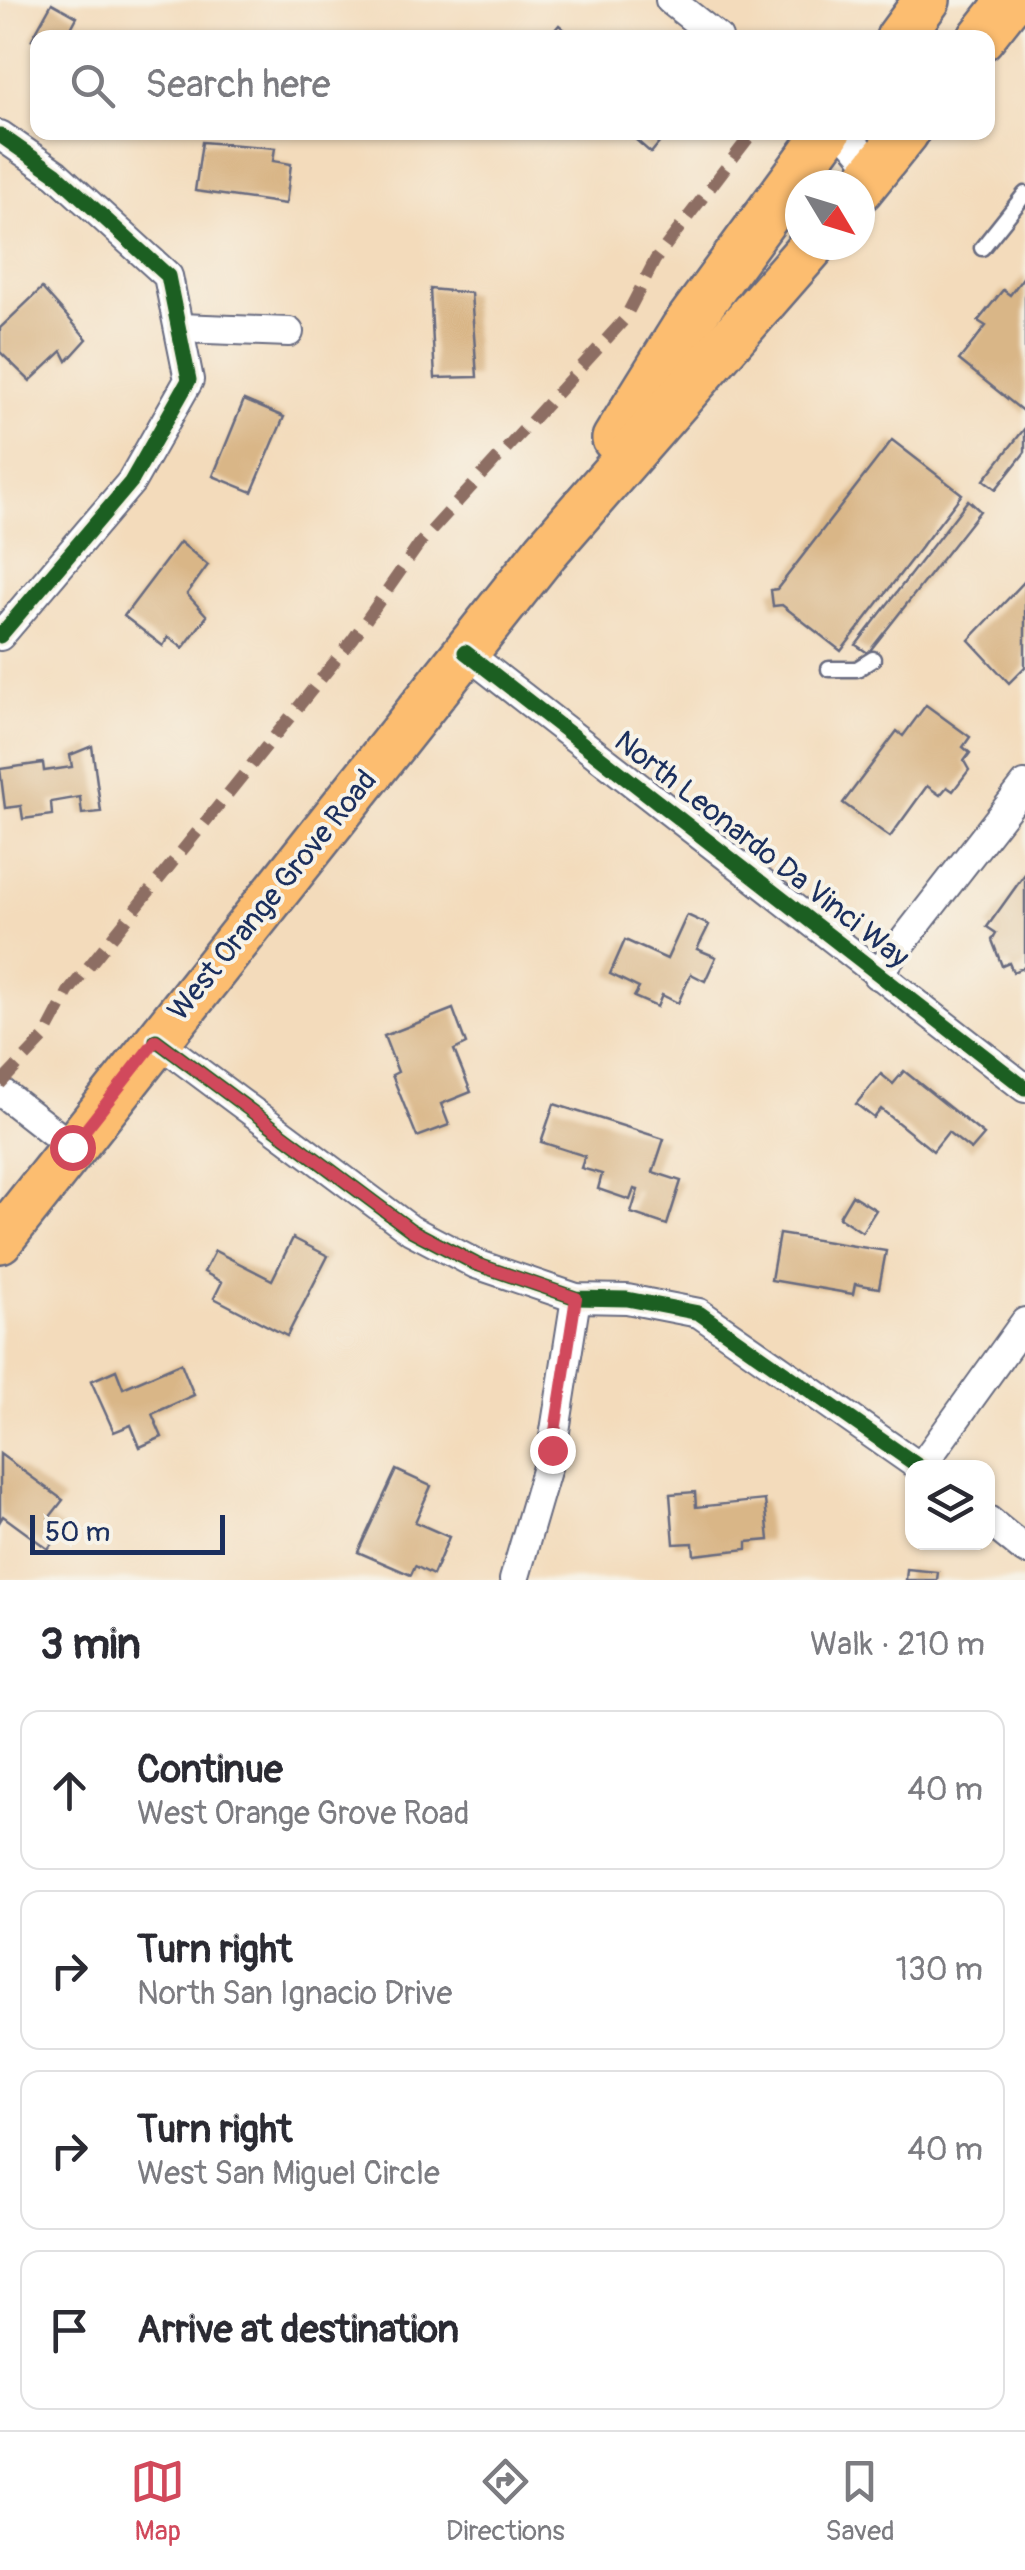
<!DOCTYPE html>
<html lang="en">
<head>
<meta charset="utf-8">
<style>
  body { margin:0; font-family:Pangolin,sans-serif; background:#f7f7f7; color:#2b2b33 }
  .controls { position:absolute; right:30px; bottom:30px; display:grid; overflow:hidden; border-radius:20px; box-shadow:0 2px 8px #0004 }
  .controls button { width:90px; height:90px; display:grid; place-items:center; padding:0; border:0; border-bottom:2px solid #e1e1e2; background:#fff; color:#2b2b33; font:50px sans-serif }
  .compass { position:absolute; left:785px; top:170px; width:90px; height:90px; border-radius:50%; background:#fff; box-shadow:0 2px 8px #0004; rotate:128deg }
  .scale { position:absolute; left:30px; bottom:25px; width:195px; box-sizing:border-box; padding-left:10px; border:5px solid #1b2f5e; border-top:0; font-size:28px; line-height:35px; white-space:nowrap; color:#1b2f5e; -webkit-text-stroke:8px #f7f3e8; paint-order:stroke }
  .stop { position:absolute; width:30px; height:30px; margin:-22px; border:8px solid #d1495b; border-radius:50%; background:#fff }
  .stop.end { background:#d1495b; border-color:#fff; box-shadow:0 2px 10px #0008 }
  .list { margin:0; padding:0; list-style:none }
  h2 { display:flex; justify-content:space-between; align-items:center; height:130px; margin:0; padding:0 40px; font-size:42px }
  h2 small { font-size:32px; font-weight:400; color:#7c7c81 }
  .list li { display:grid; grid-template-columns:65px 1fr auto; gap:30px; align-items:center; box-sizing:border-box; height:160px; margin:0 20px 20px; padding:0 20px; border:2px solid #e1e1e2; border-radius:20px }
  .list b { display:block; font-size:38px; white-space:nowrap }
  .list p { margin:0; font-size:32px; white-space:nowrap; color:#7c7c81 }
  .list em { font-size:32px; font-style:normal; color:#7c7c81 }
  .icon { flex:none; width:55px; height:55px; fill:none; stroke:currentColor; stroke-width:2; stroke-linecap:round; stroke-linejoin:round }
  .map { position:relative; flex:none; width:1025px; height:1580px; overflow:hidden }
  .search { position:absolute; background:#fff; box-shadow:0 2px 8px #0004; left:30px; right:30px; top:30px; height:110px; display:flex; align-items:center; gap:25px; box-sizing:border-box; padding:0 35px; border-radius:20px; color:#7c7c81; font-size:38px }
  .sheet { height:850px; background:#fff }
  nav { display:flex; justify-content:space-around; align-items:center; box-sizing:border-box; height:140px; border-top:2px solid #e1e1e2; background:#fff; font-size:28px; color:#7c7c81 }
  nav a { display:grid; justify-items:center; gap:5px }
  nav .on { color:#d1495b }
  .map>svg:first-child { display:block }
  .building { fill:#d9b687 }
  .lines { fill:none; stroke-linecap:round; stroke-linejoin:round }
  .service-casing { stroke:#676b7f; stroke-width:19 }
  .minor-casing { stroke:#676b7f; stroke-width:32 }
  .primary-casing { stroke:#676b7f; stroke-width:50 }
  .service { stroke:#fff; stroke-width:14 }
  .minor { stroke:#fff; stroke-width:28 }
  .primary { stroke:#fcbd6f; stroke-width:45 }
  .quiet { stroke:#8d6e63; stroke-width:12; stroke-dasharray:25 12; stroke-linecap:butt }
  .cycleway-casing { stroke:#f7f3e8; stroke-width:21 }
  .cycleway { stroke:#1b5e20; stroke-width:15 }
  .route { stroke:#d1495b; stroke-width:12 }
  .labels { text-anchor:middle; stroke-width:8; stroke-linejoin:round; paint-order:stroke }
  .street-label { font-size:30px; fill:#1b2f5e; stroke:#f7f3e8 }
</style>
</head>
<body>
<div class="map">
<svg width="1025" height="1580" viewBox="0 0 1025 1580">
  <rect width="100%" height="100%" fill="#f7f3e8"/>
  <filter id="ink" filterUnits="userSpaceOnUse"><feTurbulence type="fractalNoise" baseFrequency=".01" numOctaves="2"/><feDisplacementMap in="SourceGraphic" scale="20" xChannelSelector="R" yChannelSelector="G"/><feConvolveMatrix kernelMatrix="1 2 1 2 8 2 1 2 1" color-interpolation-filters="sRGB"/></filter>
  <filter id="wash" filterUnits="userSpaceOnUse"><feTurbulence type="fractalNoise" baseFrequency=".0048" numOctaves="4" result="noise"/><feDisplacementMap in="SourceGraphic" scale="40" xChannelSelector="R" yChannelSelector="G"/><feGaussianBlur stdDeviation="2.25" result="paint"/><feColorMatrix in="noise" values="0 0 0 0 0 0 0 0 0 0 0 0 0 0 0 0 0 1.4 0 .05"/><feComposite in="paint" operator="in"/></filter>
  <g filter="url(#wash)">
    <rect width="100%" height="100%" fill="#f3dbbb"/>
    <g id="blocks">
      <g class="building">
        <path d="M52 3 77 17 69 32 78 38 32 39Z"/>
        <path d="M559 25 574 38H548Z"/>
        <path d="M627 132H668L651 153Z"/>
        <path d="M202 142 275 148 273 161 291 164 286 204 195 191Z"/>
        <path d="M1025 275V413L959 360 986 326 978 321 1003 290 1010 295Z"/>
        <path d="M42 288 87 339 67 361 62 351 30 381 0 352V328Z"/>
        <path d="M430 289 471 293 477 377 435 378Z"/>
        <path d="M244 400 284 417 252 492 213 476Z"/>
        <path d="M1025 428V452L996 489 984 480Z"/>
        <path d="M892 440 962 494 841 651 782 605 773 606 771 590 777 589Z"/>
        <path d="M968 500 980 511 868 653 856 645Z"/>
        <path d="M180 542 208 565 187 594 207 616 183 648 168 637 163 646 124 616Z"/>
        <path d="M1025 581V667L1009 683 969 640Z"/>
        <path d="M926 705 970 737 963 747 970 753 964 761 969 770 953 791 947 787 940 795 927 786 890 837 843 803 897 731 903 736Z"/>
        <path d="M92 746 101 812 82 814 80 797 51 802 52 815 23 819 21 806 5 808 0 769 43 763 44 771 72 767 70 755Z"/>
        <path d="M1025 874V967L1013 972 1009 963 1002 966 992 940 996 933 987 927Z"/>
        <path d="M687 915 709 925 697 949 716 957 705 981 691 974 678 1003 662 995 657 1007 634 997 639 988 610 974 625 940 667 959Z"/>
        <path d="M453 1009 466 1044 454 1050 471 1092 441 1104 449 1125 417 1137 392 1075 398 1072 384 1036Z"/>
        <path d="M904 1071 984 1135 971 1150 948 1132 933 1151 881 1109 874 1118 856 1104 881 1074 893 1084Z"/>
        <path d="M554 1104 664 1139 653 1172 681 1181 667 1225 631 1213 638 1190 634 1189 630 1200 598 1189 602 1174 581 1168 585 1156 541 1142Z"/>
        <path d="M852 1195 876 1210 862 1232 839 1217Z"/>
        <path d="M779 1234 886 1251 879 1288 855 1284 853 1294 771 1280Z"/>
        <path d="M293 1238 328 1256 287 1336 214 1298 222 1282 204 1272 215 1251 272 1280Z"/>
        <path d="M181 1363 194 1395 152 1414 162 1437 140 1447 131 1425 114 1432 91 1381 116 1370 123 1388Z"/>
        <path d="M0 1454 63 1500 49 1518 63 1528 48 1549 3 1516 0 1521Z"/>
        <path d="M396 1470 431 1486 415 1522 449 1537 433 1575 415 1566 411 1575 358 1552Z"/>
        <path d="M695 1492 696 1507 765 1500 769 1540 747 1542V1549L694 1555 693 1543 674 1544 670 1494Z"/>
        <path d="M907 1569 938 1572 937 1580H906Z"/>
      </g>
    </g>
  </g>
  <g filter="url(#ink)">
    <use href="#blocks" fill-opacity="0" stroke="#676b7f" stroke-width="2.5"/>
    <g class="lines">
      <g class="service-casing">
        <g id="service">
          <path d="M982 248 1025 194"/>
          <path d="M829 669H857L873 659"/>
        </g>
      </g>
      <g class="minor-casing">
        <g id="minor">
          <path d="M670 0 718 38"/>
          <path d="M844 132 876 170"/>
          <path d="M0 135 56 174 168 276 189 380 131 482 0 636"/>
          <path d="M179 328 289 332"/>
          <path d="M465 652 1025 1088"/>
          <path d="M877 975 1025 785"/>
          <path d="M156 1040 411 1230 476 1264 576 1298 627 1299 699 1313 921 1468"/>
          <path d="M0 1091 72 1147"/>
          <path d="M921 1467 1025 1322"/>
          <path d="M988 1520 1025 1550"/>
          <path d="M514 1580 552 1450 576 1298"/>
        </g>
      </g>
      <g class="primary-casing">
        <g id="primary">
          <path d="M899 38 927 0"/>
          <path d="M981 38 1011 0"/>
          <path d="M860 189 906 132"/>
          <path d="M615 439 684 328 828 132"/>
          <path d="M0 1240 546 551 813 245"/>
        </g>
      </g>
      <use href="#service" class="service"/>
      <use href="#minor" class="minor"/>
      <use href="#primary" class="primary"/>
      <path class="quiet" d="M0 1084 44 1038 68 992 353 639 420 543 624 320 655 260 753 132"/>
      <g class="cycleway-casing">
        <g id="cycleway">
          <path d="M0 135 56 174 168 276 189 380 131 482 0 636"/>
          <path d="M465 652 1025 1088"/>
          <path d="M156 1040 411 1230 476 1264 576 1298 627 1299 699 1313 921 1468"/>
        </g>
      </g>
      <use href="#cycleway" class="cycleway"/>
    </g>
  </g>
  <g class="lines" filter="url(#ink)">
    <path class="route" d="M72 1147 156 1040 411 1230 476 1264 576 1298 552 1450"/>
  </g>
  <g class="labels">
    <g class="street-label">
      <text transform="translate(762 849) rotate(38)" y="10">North Leonardo Da Vinci Way</text>
      <text transform="translate(272 895) rotate(-51)" y="10">West Orange Grove Road</text>
    </g>
  </g>
</svg>
<div class="controls">
<button><svg class="icon" aria-label="layers" viewBox="0 0 24 24"><path d="M12 4l9 5-9 5-9-5zM3 14l9 5 9-5"/></svg></button>
</div>
<svg class="compass" viewBox="-18 -18 36 36"><path d="M0-13l5 13h-10z" fill="#e53935"/><path d="M0 13l5-13h-10z" fill="#7c7c81"/></svg>
<div class="scale">50 m</div>
<div class="stop" style="left:72px;top:1147px"></div>
<div class="stop end" style="left:552px;top:1450px"></div>
<div class="search"><svg class="icon" aria-label="search" viewBox="0 0 24 24"><circle cx="10" cy="10" r="6"/><path d="M15 15l6 6"/></svg>Search here</div>
</div>
<section class="sheet">
<h2>3 min<small>Walk · 210 m</small></h2>
<ul class="list">
<li><svg class="icon" aria-label="ahead" viewBox="0 0 24 24"><path d="M12 20V5M6 11l6-6 6 6"/></svg><div><b>Continue</b><p>West Orange Grove Road</p></div><em>40 m</em></li>
<li><svg class="icon" aria-label="right" viewBox="0 0 24 24"><path d="M7 20v-9h11M14 6l5 5-5 5"/></svg><div><b>Turn right</b><p>North San Ignacio Drive</p></div><em>130 m</em></li>
<li><svg class="icon" aria-label="right" viewBox="0 0 24 24"><path d="M7 20v-9h11M14 6l5 5-5 5"/></svg><div><b>Turn right</b><p>West San Miguel Circle</p></div><em>40 m</em></li>
<li><svg class="icon" aria-label="arrive" viewBox="0 0 24 24"><path d="M6 21V4h12l-3 4 3 4H6"/></svg><div><b>Arrive at destination</b></div></li>
</ul>
</section>
<nav>
<a class="on"><svg class="icon" aria-label="map" viewBox="0 0 24 24"><path d="M3 6l6-2 6 2 6-2v14l-6 2-6-2-6 2zM9 4v14M15 6v14"/></svg>Map</a>
<a><svg class="icon" aria-label="directions" viewBox="0 0 24 24"><path d="M12 3l9 9-9 9-9-9zM9 14v-3h6M13 9l2 2-2 2"/></svg>Directions</a>
<a><svg class="icon" aria-label="saved" viewBox="0 0 24 24"><path d="M7 4h10v16l-5-4-5 4z"/></svg>Saved</a>
</nav>
</body>
</html>
